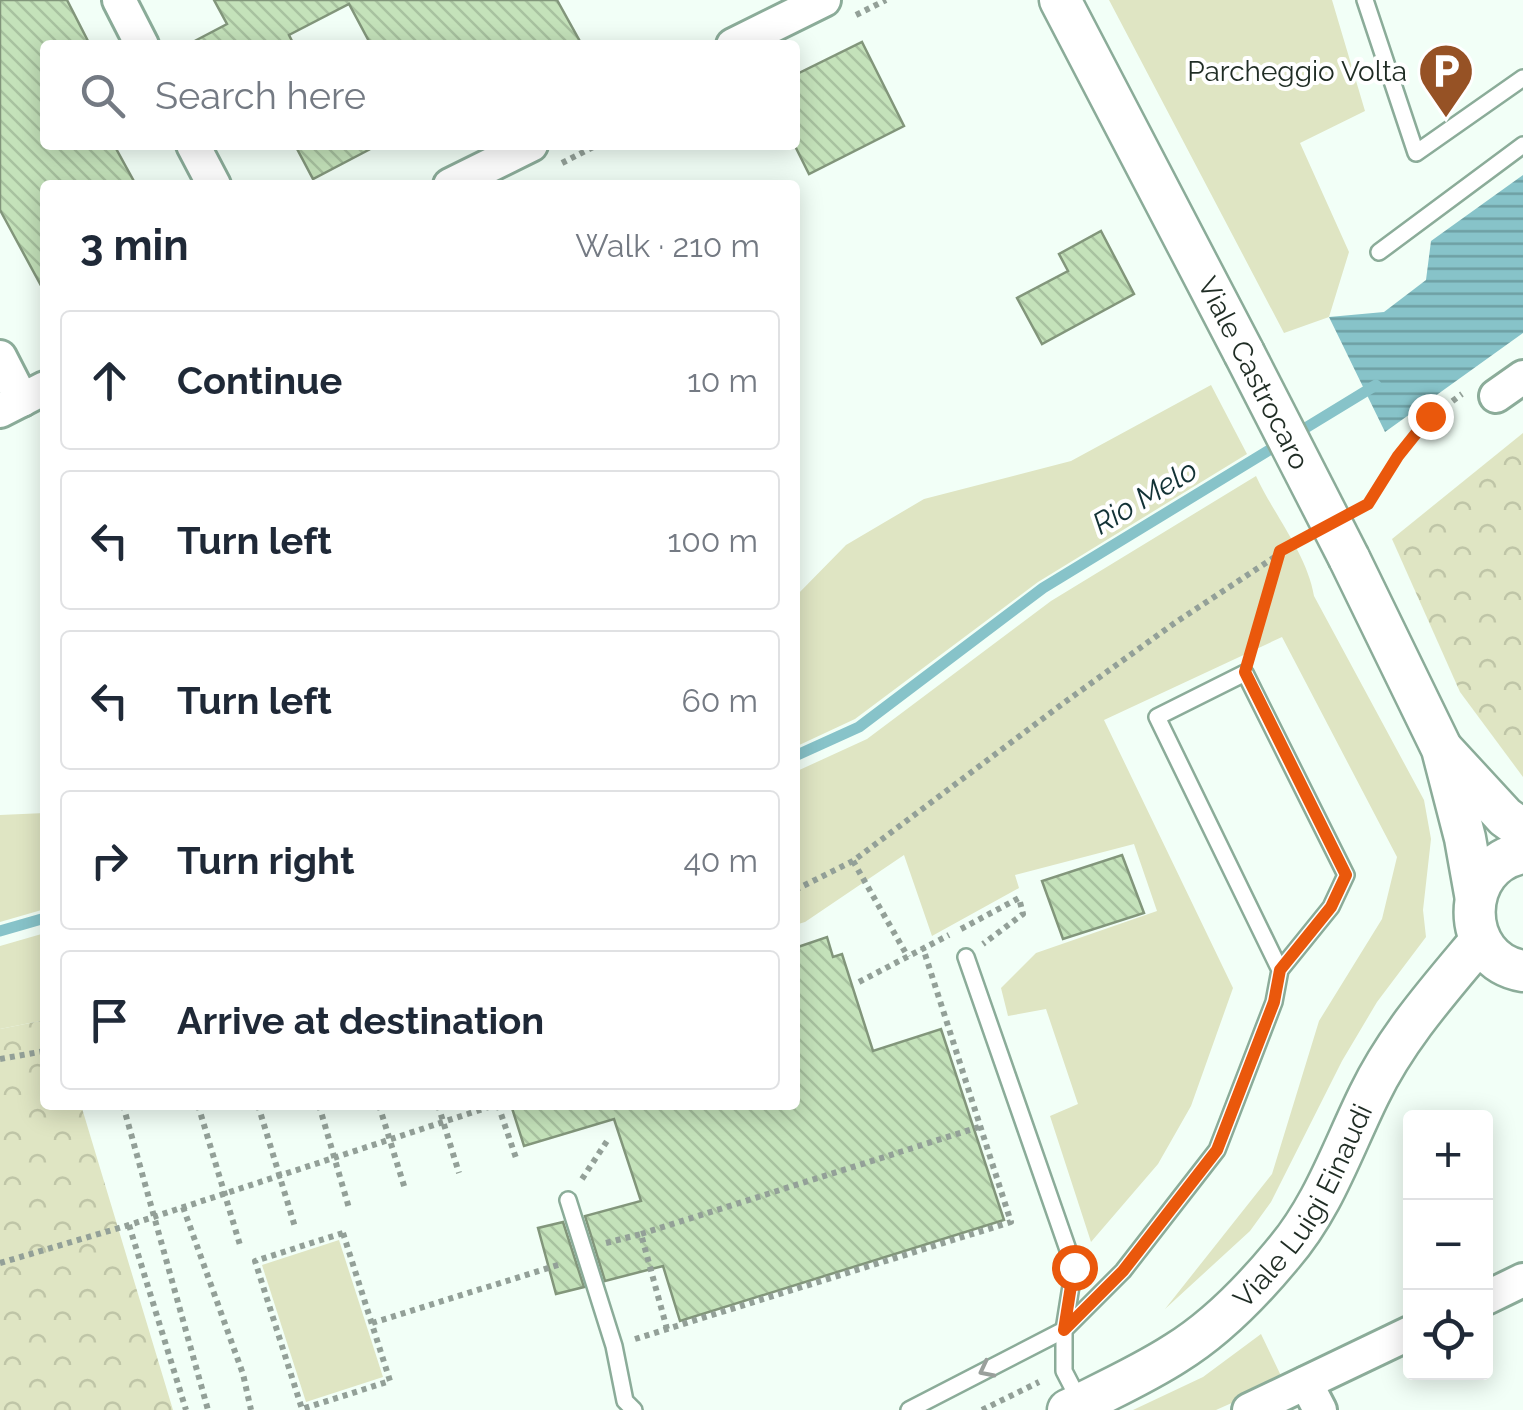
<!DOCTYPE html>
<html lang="en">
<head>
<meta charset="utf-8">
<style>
  body { margin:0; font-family:Raleway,sans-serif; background:#f6f6f7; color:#1f2937 }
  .controls { position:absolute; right:30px; bottom:30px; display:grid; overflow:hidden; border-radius:10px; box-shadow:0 5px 25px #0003 }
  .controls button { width:90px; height:90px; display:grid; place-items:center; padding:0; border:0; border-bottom:2px solid #e0e1e3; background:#fff; color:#1f2937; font:50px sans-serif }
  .stop { position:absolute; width:30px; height:30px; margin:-22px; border:8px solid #ea580c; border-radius:50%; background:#fff }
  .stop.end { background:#ea580c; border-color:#fff; box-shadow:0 2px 10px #0008 }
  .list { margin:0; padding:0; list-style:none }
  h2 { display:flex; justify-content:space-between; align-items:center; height:130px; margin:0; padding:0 40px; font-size:42px }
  h2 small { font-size:32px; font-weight:400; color:#747a83 }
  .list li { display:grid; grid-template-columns:65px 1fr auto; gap:30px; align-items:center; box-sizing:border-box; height:140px; margin:0 20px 20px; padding:0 20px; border:2px solid #e0e1e3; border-radius:10px }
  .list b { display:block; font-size:38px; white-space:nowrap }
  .list em { font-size:32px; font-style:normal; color:#747a83 }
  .icon { flex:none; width:55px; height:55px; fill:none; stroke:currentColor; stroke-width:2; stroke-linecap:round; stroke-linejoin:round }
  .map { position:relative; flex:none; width:1523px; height:1410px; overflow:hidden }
  .search { position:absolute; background:#fff; box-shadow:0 5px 25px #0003; left:40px; top:40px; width:760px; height:110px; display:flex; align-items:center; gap:25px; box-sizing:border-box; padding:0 35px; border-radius:10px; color:#747a83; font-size:38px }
  .panel { position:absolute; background:#fff; box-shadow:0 5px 25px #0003; left:40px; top:180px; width:760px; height:930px; border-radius:10px }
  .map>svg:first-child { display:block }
  .green { fill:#dfe5c3 }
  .forest { fill:url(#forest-crowns) }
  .water { fill:url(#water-rules) }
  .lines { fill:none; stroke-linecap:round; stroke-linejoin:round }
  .stream { stroke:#87c3c9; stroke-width:11 }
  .building { fill:url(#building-back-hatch); stroke:#82967b; stroke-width:2.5 }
  .service-casing { stroke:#8bac99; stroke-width:20 }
  .minor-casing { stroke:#8bac99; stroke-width:38 }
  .tertiary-casing { stroke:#8bac99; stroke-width:45 }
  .path { stroke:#93a098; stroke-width:6; stroke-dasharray:5 5; stroke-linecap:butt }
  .service { stroke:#fff; stroke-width:15 }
  .minor { stroke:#fff; stroke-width:32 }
  .tertiary { stroke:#fff; stroke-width:40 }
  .tertiary-bridge-casing { stroke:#8bac99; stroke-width:45; stroke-linecap:butt }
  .tertiary-bridge { stroke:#fff; stroke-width:40 }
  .oneway { stroke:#9aa09c }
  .route { stroke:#ea580c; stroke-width:12 }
  .labels { text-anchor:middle; stroke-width:8; stroke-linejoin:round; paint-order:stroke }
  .poi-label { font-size:28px; fill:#1f2c24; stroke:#fff; text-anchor:end }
  .street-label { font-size:28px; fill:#1f2c24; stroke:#fff }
  .water-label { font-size:30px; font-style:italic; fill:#123235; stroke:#fff }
</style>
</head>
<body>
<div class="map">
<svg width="1523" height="1410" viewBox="0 0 1523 1410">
  <defs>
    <pattern id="forest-crowns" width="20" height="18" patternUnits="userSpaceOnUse" patternTransform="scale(2.5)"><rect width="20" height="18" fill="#dfe5c3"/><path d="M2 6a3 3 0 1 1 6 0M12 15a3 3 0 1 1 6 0" fill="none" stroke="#bfc5a7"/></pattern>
    <pattern id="water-rules" width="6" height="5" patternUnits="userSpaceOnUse" patternTransform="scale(2.5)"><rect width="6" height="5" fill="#87c3c9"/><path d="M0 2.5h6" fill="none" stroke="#6e9fa3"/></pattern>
    <pattern id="building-back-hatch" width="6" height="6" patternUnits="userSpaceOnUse" patternTransform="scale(2.5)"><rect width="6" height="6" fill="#c4e2ba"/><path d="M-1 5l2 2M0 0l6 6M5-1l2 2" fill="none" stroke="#a8c2a0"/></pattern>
  </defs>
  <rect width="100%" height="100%" fill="#f2fff7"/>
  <g class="green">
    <path d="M1109 0H1332L1365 111 1300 143 1349 252 1329 317 1284 333Z"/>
    <path d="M1211 385 1247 454 1038 582 855 719 795 747V597L846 545 924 499 1071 461Z"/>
    <path d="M1256 476C1274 515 1307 554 1314 596L1424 800 1431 839 1423 910 1426 937 1377 1002 1342 1061 1271 1202 1250 1231 1165 1309 1272 1174 1319 1021 1382 919 1397 857 1282 637 1104 720 1233 988 1191 1106 1158 1164 1091 1242 1050 1116 1078 1104 1046 1009 1008 1016 1001 988 1036 953 1157 911 1134 844 1015 875 1019 888 932 936 904 855 805 922 795 925V772L867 739 1051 601Z"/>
    <path d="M45 813V909L0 922V815Z"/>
    <path d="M45 933V1020L0 1029V946Z"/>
    <path d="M339 1240 383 1377 306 1402 262 1265Z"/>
    <path d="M1261 1334 1283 1380 1216 1410H1133L1203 1377Z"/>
  </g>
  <g class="forest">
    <path d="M1523 433V777L1460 692 1392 539Z"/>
    <path d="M45 1020V1105H81L173 1410H0V1029Z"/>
  </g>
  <path class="water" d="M1523 175V333L1385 432 1329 317 1384 312 1426 280 1431 241Z"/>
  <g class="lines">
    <g class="stream">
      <path d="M795 756 859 727 1043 588 1376 385"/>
      <path d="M0 931 45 918"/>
    </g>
  </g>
  <g class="building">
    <path d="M0 0H67L90 45H45V145H114L136 185H45V293L0 210Z"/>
    <path d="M214 0H557L582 45H371L349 4 289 35 294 45H187L227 24Z"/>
    <path d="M862 42 904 126 809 174 795 146V75Z"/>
    <path d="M295 145H378L313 179Z"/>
    <path d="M1101 231 1134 294 1042 344 1017 298 1068 271 1059 254Z"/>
    <path d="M1122 855 1144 913 1063 939 1042 881Z"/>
    <path d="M827 937 833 957 842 954 873 1051 941 1029 1004 1220 680 1321 663 1266 605 1281 585 1216 641 1201 614 1119 524 1146 511 1105H795V948Z"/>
    <path d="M563 1222 584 1287 556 1294 538 1228Z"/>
  </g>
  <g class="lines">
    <g class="service-casing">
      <g id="service">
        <path d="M1365 0 1416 153 1523 78"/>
        <path d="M1379 252 1523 145"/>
        <path d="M966 957 1074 1267 1064 1330V1371L1079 1400"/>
        <path d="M568 1200 614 1346 625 1401 634 1410"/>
        <path d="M909 1410 1064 1330 1123 1271 1217 1150 1274 1002 1280 970 1331 907 1346 875 1245 673 1157 717 1280 970"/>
      </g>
    </g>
    <g class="minor-casing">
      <g id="minor">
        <path d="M119 0 142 45"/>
        <path d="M733 45 824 0"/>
        <path d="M193 145 214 185"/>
        <path d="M450 185 531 145"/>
        <path d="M0 357 22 400"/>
        <path d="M1496 396 1523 377"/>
        <path d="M0 411 45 388"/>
        <path d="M1486 1298 1523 1280"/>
        <path d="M1306 1383 1320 1410"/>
        <path d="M1249 1410 1410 1333"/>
      </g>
    </g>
    <g class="tertiary-casing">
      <g id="tertiary">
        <path d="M1060 0 1244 353"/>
        <path d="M1349 558 1442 749 1465 838 1475 894"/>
        <path d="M1445 752 1505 817 1523 830"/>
        <path d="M1523 853C1459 864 1458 960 1523 971"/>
        <path id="s1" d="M1068 1410C1104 1392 1142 1375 1176 1353 1215 1329 1253 1290 1282 1255 1323 1208 1342 1150 1369 1095 1397 1037 1439 990 1480 941"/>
      </g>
    </g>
    <g class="path">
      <path d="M856 15 886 0"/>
      <path d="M562 163 597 145"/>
      <path d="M1363 507 1368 504C1397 458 1417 426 1462 394"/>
      <path d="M1251 652 1280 554"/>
      <path d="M853 861 908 957"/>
      <path d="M795 890 853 861 1065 702 1176 622 1299 541"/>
      <path d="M961 929 1019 898 1023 914 983 944"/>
      <path d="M859 982 949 935"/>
      <path d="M0 1059 45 1051"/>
      <path d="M123 1105 208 1410"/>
      <path d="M198 1105 240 1245"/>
      <path d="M258 1105 295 1227"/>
      <path d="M319 1105 349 1208"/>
      <path d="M379 1105 405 1189"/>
      <path d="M438 1105 459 1173"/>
      <path d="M498 1105 516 1158"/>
      <path d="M582 1179 609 1138"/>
      <path d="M183 1207 243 1374 251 1410"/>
      <path d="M129 1225 186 1410"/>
      <path d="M343 1233 390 1381 302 1409 255 1261Z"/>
      <path d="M641 1234 979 1127"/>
      <path d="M606 1243 641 1234 667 1329"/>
      <path d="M0 1263 129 1225 495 1105"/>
      <path d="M372 1323 561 1264"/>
      <path d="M635 1339 1011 1222 923 948"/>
      <path d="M982 1410 1039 1382"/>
    </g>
    <use href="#service" class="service"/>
    <use href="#minor" class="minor"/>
    <use href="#tertiary" class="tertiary"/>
    <g class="tertiary-bridge-casing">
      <path id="tertiary-bridge" d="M1244 353 1349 558"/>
    </g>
    <use href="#tertiary-bridge" class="tertiary-bridge"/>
  </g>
  <defs><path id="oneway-chevron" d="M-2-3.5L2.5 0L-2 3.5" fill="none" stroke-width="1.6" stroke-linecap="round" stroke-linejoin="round" transform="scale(2.5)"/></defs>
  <use class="oneway" href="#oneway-chevron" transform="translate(986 1370) rotate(153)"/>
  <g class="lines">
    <path class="route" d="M1074 1267 1064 1330 1123 1271 1217 1150 1274 1002 1280 970 1331 907 1346 875 1245 672 1280 551 1368 504 1398 456 1430 416"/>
  </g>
  <defs>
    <g id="parking-pin" transform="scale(2.875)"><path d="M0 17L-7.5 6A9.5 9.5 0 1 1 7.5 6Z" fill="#965225" stroke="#fff"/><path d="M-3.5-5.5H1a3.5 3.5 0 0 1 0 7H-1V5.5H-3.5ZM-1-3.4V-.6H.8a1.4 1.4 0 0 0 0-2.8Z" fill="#fff"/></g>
  </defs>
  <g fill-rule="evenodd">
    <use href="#parking-pin" x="1446" y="71"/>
  </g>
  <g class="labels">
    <g class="poi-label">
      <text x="1407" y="81">Parcheggio Volta</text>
    </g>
    <g class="street-label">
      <text transform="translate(1254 373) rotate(63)" y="10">Viale Castrocaro</text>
      <text dy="10" stroke="none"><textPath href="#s1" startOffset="320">Viale Luigi Einaudi</textPath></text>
    </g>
    <g class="water-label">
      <text transform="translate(1145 497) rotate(-31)" y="10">Rio Melo</text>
    </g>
  </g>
</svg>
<div class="controls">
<button>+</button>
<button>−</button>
<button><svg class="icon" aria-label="locate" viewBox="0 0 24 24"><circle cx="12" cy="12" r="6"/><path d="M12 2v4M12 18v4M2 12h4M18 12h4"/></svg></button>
</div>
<div class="stop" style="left:1074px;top:1267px"></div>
<div class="stop end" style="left:1430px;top:416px"></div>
<div class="search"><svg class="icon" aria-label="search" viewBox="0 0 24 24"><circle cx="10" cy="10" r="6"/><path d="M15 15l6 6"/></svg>Search here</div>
<section class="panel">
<h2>3 min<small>Walk · 210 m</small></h2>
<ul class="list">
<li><svg class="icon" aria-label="ahead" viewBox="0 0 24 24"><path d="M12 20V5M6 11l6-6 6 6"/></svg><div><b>Continue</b></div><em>10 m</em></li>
<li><svg class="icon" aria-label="left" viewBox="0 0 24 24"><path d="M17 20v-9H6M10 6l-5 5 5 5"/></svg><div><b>Turn left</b></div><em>100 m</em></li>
<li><svg class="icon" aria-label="left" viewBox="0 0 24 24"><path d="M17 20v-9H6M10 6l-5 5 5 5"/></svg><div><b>Turn left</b></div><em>60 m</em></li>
<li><svg class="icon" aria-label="right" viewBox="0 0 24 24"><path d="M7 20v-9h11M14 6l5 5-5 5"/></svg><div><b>Turn right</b></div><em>40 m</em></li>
<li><svg class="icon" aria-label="arrive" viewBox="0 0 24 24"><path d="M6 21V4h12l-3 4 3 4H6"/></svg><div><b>Arrive at destination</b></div></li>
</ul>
</section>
</div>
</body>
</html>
